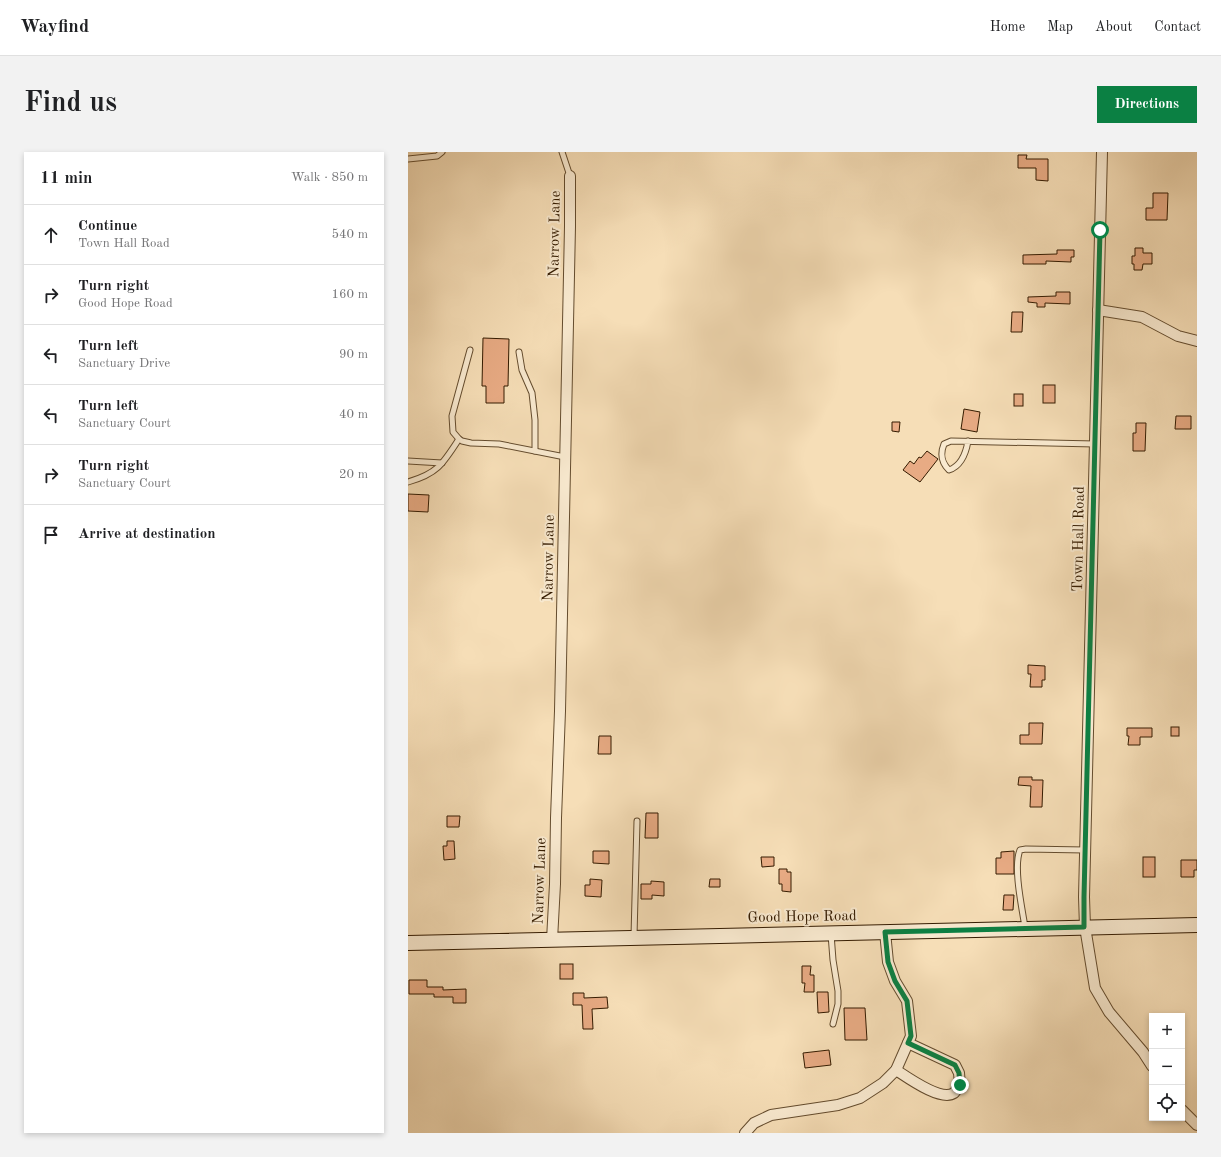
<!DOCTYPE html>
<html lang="en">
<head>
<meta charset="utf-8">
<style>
  body { margin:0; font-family:"Old Standard TT",serif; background:#f2f2f2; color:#202124 }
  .controls { position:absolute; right:12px; bottom:12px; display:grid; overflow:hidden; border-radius:0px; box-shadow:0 2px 6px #0003 }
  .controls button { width:36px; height:36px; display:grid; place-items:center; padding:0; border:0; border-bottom:1px solid #e0e0e0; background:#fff; color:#202124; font:20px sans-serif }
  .stop { position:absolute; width:12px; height:12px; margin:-9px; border:3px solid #0b8043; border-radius:50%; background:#fff }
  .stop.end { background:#0b8043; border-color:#fff; box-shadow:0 1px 4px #0008 }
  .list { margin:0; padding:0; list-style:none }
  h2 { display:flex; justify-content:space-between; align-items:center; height:52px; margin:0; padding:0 16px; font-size:17px }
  h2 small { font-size:13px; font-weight:400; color:#757577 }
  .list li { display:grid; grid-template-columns:26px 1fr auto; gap:12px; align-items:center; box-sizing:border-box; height:60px; padding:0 16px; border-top:1px solid #e0e0e0 }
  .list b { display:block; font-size:15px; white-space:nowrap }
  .list p { margin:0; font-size:13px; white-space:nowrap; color:#757577 }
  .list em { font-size:13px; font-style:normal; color:#757577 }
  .icon { flex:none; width:22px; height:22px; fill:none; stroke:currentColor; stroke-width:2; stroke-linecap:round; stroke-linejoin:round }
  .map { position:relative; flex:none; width:789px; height:981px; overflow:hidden; border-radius:0px }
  header { display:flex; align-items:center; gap:24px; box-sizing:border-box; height:56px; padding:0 20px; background:#fff; border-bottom:1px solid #e0e0e0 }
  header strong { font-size:19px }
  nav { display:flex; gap:22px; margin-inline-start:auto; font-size:14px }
  .intro { display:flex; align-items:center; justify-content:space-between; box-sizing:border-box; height:96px; padding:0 24px }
  h1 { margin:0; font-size:28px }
  .button { padding:10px 18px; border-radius:0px; background:#0b8043; color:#fff; font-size:14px; font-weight:700 }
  main { display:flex; gap:24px; padding:0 24px }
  aside { flex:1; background:#fff; border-radius:0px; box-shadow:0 2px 6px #0003 }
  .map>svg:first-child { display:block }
  .building { fill:#e8ab84; stroke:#341b00 }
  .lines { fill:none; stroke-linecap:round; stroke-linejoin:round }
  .service-casing { stroke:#644c2e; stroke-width:7 }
  .minor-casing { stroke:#644c2e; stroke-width:12 }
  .secondary-casing { stroke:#341b00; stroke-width:16 }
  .service { stroke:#f9ead0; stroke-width:5 }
  .minor { stroke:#f9ead0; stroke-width:10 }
  .secondary { stroke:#f9ead0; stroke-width:14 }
  .route { stroke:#0b8043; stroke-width:5 }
  .labels { text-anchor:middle; stroke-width:4; stroke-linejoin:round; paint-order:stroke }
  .street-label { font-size:15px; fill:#341b00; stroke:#f9ead0 }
</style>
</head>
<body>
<header>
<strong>Wayfind</strong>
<nav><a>Home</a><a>Map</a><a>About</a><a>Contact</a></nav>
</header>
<div class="intro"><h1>Find us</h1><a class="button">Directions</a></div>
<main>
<aside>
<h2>11 min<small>Walk · 850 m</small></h2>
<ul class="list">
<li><svg class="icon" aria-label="ahead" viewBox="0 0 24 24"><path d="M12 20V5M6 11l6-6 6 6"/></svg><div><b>Continue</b><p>Town Hall Road</p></div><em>540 m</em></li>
<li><svg class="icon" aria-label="right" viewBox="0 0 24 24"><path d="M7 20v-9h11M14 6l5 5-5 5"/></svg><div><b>Turn right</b><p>Good Hope Road</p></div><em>160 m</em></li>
<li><svg class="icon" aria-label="left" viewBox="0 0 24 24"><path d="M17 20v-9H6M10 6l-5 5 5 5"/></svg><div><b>Turn left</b><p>Sanctuary Drive</p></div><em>90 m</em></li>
<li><svg class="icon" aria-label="left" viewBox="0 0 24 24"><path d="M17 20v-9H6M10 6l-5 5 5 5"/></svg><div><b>Turn left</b><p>Sanctuary Court</p></div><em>40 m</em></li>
<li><svg class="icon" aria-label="right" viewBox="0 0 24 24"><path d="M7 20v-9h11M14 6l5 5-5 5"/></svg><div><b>Turn right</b><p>Sanctuary Court</p></div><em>20 m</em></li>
<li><svg class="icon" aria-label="arrive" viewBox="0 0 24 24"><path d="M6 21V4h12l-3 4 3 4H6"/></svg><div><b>Arrive at destination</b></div></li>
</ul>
</aside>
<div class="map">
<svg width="789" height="981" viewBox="0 0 789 981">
  <rect width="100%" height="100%" fill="#f6deb7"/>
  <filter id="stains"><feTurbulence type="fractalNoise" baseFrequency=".005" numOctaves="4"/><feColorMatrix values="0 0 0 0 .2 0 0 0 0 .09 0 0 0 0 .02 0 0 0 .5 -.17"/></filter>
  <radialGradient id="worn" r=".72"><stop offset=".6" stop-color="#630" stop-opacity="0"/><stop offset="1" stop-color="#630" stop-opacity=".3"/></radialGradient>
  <g class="building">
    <path d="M610 3H619L618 7H640V29L628 28V16H610Z"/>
    <path d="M745 41H760L759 68H738V56H745Z"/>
    <path d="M727 96H735V101H744V112H735L734 118H726V112H724V104H727Z"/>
    <path d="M649 98H666V105H663V110L638 109V112H615V103L649 102Z"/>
    <path d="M648 140H662V152L637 151V155H629V151L620 150V145L648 144Z"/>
    <path d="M604 160H615L614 180H603Z"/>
    <path d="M75 186 101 187 100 234H96V251H78V234H74Z"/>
    <rect x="635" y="233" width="12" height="18"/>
    <rect x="606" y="242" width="9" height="12"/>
    <path d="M556 257 572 260 569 280 553 277Z"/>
    <path d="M768 264H783V277H767Z"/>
    <path d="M484 270H492L491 280 484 279Z"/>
    <path d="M728 271H738L737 299H725V281H728Z"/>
    <path d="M519 299 530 307 512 330 495 318 502 309 506 312 511 305 513 306Z"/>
    <path d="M0 342 21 343 20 360 0 359Z"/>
    <path d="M620 513 637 514V528H634V535H622L623 522H620Z"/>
    <path d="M621 571H635L634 592H612V583H621Z"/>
    <rect x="763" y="575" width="8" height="9"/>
    <path d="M719 576H744V585H732V593H720L721 584H719Z"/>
    <path d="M191 584H203V602H190Z"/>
    <path d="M611 625H624V628H635L634 655H622L623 634 610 633Z"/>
    <path d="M238 661H250V686H237Z"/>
    <path d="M39 664H52L51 675H39Z"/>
    <path d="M39 689H46L47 707 36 708 35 694H39Z"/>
    <path d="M185 699H201V712L185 711Z"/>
    <path d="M606 699V722H588V706H593V700Z"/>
    <path d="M353 705H366V714L354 715Z"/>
    <rect x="735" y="705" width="12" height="20"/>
    <path d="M773 708H789V718H786V725H773Z"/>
    <path d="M371 717H379V720H383V740L374 739V732H371Z"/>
    <path d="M182 727 194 728 193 745 177 744V733H182Z"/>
    <path d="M302 727H312V735H301Z"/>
    <path d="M243 729 256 730V744L244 743V747H233V732H243Z"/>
    <path d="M596 743H606L605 758H595Z"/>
    <rect x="152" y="812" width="13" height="15"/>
    <path d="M394 814H403L402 823H406V840H396L397 831H394Z"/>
    <path d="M1 828H19V835H35V838L58 837V851H45V845H26V842H1Z"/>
    <path d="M409 840H420L421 860 410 861Z"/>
    <path d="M165 841H176V846L199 845 200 856 184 857 185 877H175L174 853H165Z"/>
    <path d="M436 856H457L459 888H437Z"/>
    <path d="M421 898 423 913 397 916 395 901Z"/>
  </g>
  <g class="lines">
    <g class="service-casing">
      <g id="service">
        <path d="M154 0 162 24"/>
        <path d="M0 7 29 4 34 0"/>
        <path d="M62 198 44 264 45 280 51 287 54 289 63 291 91 292 157 305"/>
        <path d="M111 200 114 218 124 241 127 268V299"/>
        <path d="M560 289C558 301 553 314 541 318 533 310 532 302 536 292L543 289 687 292"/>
        <path d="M0 309 34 311"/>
        <path d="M0 330C29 322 35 312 51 287"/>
        <path d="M617 775C614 756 605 715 612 698L618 697 677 698"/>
        <path d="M423 782 425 808 430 839V852L425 872"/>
        <path d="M226 784 229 669"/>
      </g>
    </g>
    <g class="minor-casing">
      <g id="minor">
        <path d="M694 0 676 745 677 775 687 836 701 860 735 900 744 914"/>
        <path d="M690 158 734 165 770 184 789 189"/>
        <path d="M144 788 147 732 148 666 152 559 162 74V24"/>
        <path d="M488 918C499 925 533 950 546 941 548 939 550 935 552 933L551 921 547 913 500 891"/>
        <path d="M774 958 789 973"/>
        <path d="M337 981 346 971 363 963 430 953 452 946 475 931 488 918 503 884 499 849 487 829 480 810 477 780"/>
      </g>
    </g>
    <g class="secondary-casing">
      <path id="secondary" d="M0 791 789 773"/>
    </g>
    <use href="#service" class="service"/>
    <use href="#minor" class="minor"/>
    <use href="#secondary" class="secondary"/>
  </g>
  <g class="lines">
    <path class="route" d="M552 933 551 921 547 913 500 891 503 884 499 849 487 829 480 810 477 780 676 775V745L692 78"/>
  </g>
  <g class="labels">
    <g class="street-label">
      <text transform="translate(146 82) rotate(-89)" y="5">Narrow Lane</text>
      <text transform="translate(670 387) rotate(-89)" y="5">Town Hall Road</text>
      <text transform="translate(140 406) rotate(-89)" y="5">Narrow Lane</text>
      <text transform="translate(131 729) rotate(-88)" y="5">Narrow Lane</text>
      <text transform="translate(394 764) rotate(-1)" y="5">Good Hope Road</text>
    </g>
  </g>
  <rect width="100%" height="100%" filter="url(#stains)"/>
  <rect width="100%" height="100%" fill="url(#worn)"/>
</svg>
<div class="controls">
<button>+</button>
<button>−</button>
<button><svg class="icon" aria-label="locate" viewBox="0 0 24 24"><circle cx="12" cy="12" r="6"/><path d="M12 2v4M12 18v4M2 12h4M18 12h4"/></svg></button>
</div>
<div class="stop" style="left:692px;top:78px"></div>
<div class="stop end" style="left:552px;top:933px"></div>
</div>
</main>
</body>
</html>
